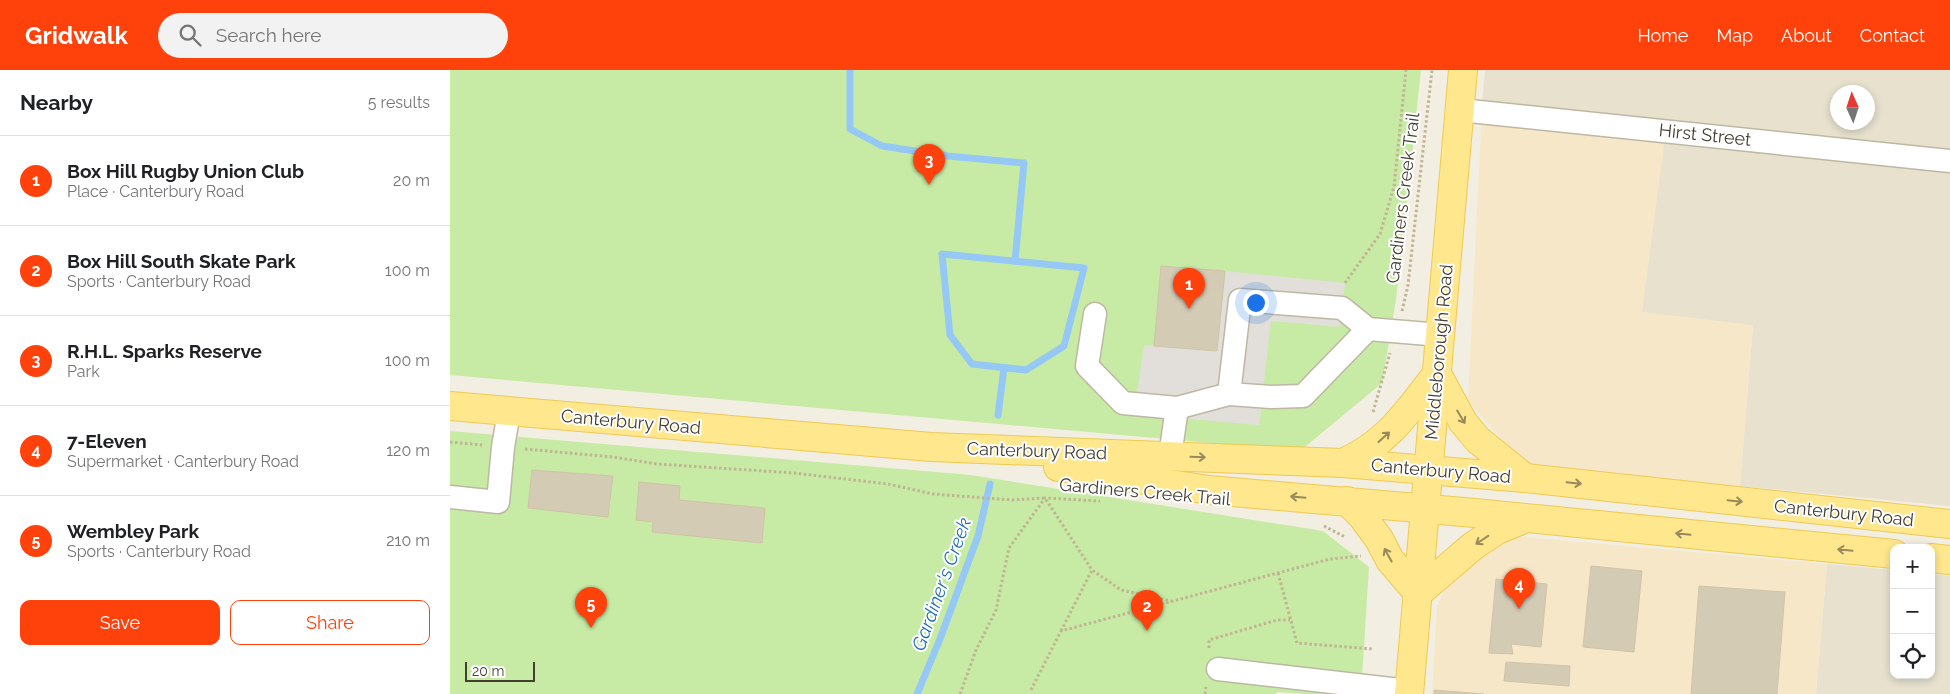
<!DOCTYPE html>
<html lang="en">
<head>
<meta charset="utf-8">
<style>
  body { margin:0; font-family:Raleway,sans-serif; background:#f2f2f2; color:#202124 }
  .controls { position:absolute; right:15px; bottom:15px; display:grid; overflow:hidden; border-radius:10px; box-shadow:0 2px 8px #0003 }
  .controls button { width:45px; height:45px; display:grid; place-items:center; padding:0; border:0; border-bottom:1px solid #e0e0e0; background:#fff; color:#202124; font:25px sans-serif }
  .compass { position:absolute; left:1380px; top:15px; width:45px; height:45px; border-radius:50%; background:#fff; box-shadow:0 2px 8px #0003; rotate:357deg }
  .scale { position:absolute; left:15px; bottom:12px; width:70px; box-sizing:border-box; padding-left:5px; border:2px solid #443e31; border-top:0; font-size:14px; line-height:18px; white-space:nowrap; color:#443e31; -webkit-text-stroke:4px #fff; paint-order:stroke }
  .you { position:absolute; left:805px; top:232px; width:18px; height:18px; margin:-12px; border:4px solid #fff; border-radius:50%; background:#1a73e8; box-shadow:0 0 0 8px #1a73e833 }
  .badge { display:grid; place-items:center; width:32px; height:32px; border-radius:50%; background:#ff410b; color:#fff; font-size:16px; font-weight:700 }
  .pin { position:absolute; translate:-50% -41px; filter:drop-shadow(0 1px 2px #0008) }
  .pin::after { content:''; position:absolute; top:26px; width:18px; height:15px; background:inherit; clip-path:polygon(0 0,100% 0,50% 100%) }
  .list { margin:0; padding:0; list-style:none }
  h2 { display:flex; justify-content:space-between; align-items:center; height:65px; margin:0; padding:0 20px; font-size:21px }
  h2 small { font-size:16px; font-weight:400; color:#757577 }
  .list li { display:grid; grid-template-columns:32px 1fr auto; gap:15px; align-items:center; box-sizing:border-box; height:90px; padding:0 20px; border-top:1px solid #e0e0e0 }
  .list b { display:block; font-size:19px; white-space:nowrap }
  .list p { margin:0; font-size:16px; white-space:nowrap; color:#757577 }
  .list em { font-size:16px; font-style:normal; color:#757577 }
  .actions { display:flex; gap:10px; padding:15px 20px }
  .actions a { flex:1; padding:11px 0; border:1px solid #ff410b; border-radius:10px; text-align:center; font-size:18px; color:#ff410b }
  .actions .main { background:#ff410b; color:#fff }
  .icon { flex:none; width:28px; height:28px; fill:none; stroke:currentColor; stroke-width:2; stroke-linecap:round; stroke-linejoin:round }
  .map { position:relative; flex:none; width:1500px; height:624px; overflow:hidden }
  header { display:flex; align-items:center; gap:30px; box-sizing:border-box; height:70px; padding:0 25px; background:#ff410b; color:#fff }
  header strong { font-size:24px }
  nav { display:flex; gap:28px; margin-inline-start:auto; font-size:18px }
  .search { width:350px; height:45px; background:#f2f2f2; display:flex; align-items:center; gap:12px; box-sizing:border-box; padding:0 18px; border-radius:28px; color:#757577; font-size:19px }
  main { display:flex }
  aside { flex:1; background:#fff }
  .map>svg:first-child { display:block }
  .residential { fill:#e7e1ce; fill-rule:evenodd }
  .commercial { fill:#f7e7c9 }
  .green { fill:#c7eba5 }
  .parking { fill:#e2dfda }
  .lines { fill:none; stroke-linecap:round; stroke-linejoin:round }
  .stream { stroke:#96c8f6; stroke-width:7 }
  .building { fill:#d4cbb5; stroke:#d0c3a8 }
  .minor-casing { stroke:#beb7a3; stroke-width:25 }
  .major-casing { stroke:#eeca53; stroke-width:30 }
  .path { stroke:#c1b493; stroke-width:3; stroke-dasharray:2.5 2.5; stroke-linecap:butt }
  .minor { stroke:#fff; stroke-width:22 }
  .major { stroke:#ffe78d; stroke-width:28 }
  .oneway { stroke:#988a5a }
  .labels { text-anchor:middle; stroke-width:4; stroke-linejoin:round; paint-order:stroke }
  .street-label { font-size:18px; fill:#443e31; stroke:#fff }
  .water-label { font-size:19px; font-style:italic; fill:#226eb8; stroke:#fff }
</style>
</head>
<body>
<header>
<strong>Gridwalk</strong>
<div class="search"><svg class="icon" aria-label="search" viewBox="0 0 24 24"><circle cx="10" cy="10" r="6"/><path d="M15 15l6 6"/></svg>Search here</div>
<nav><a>Home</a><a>Map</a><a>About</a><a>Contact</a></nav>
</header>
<main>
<aside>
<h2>Nearby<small>5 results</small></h2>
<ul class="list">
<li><span class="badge">1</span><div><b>Box Hill Rugby Union Club</b><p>Place · Canterbury Road</p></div><em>20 m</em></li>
<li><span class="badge">2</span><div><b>Box Hill South Skate Park</b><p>Sports · Canterbury Road</p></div><em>100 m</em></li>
<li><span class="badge">3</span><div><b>R.H.L. Sparks Reserve</b><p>Park</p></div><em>100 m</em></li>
<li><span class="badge">4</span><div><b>7-Eleven</b><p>Supermarket · Canterbury Road</p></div><em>120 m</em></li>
<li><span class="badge">5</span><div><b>Wembley Park</b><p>Sports · Canterbury Road</p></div><em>210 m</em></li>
</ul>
<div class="actions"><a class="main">Save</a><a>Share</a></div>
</aside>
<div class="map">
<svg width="1500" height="624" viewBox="0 0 1500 624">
  <rect width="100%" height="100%" fill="#f2eee1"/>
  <g class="residential">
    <path d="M1035 0H1500V436L1290 416 1303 256 1191 242 1216 53 1032 34ZM1388 22H1418V52H1388Z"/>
    <path d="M1377 494 1444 500V605H1481V504L1500 506V624H1366Z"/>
  </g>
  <g class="commercial">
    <path d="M1032 34 1217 53 1192 242 1303 255 1290 416 1077 398 1018 331Z"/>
    <path d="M1062 466 1377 494 1366 624H982L987 537 1001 502Z"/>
  </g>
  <g class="green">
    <path d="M0 0H971L946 230 932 313 850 381 0 305Z"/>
    <path d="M0 361 521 405 873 461 919 497 911 624H854L828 622 825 624H0Z"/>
  </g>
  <path class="parking" d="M775 201 895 213 890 257 821 251 809 355 684 344 694 275 767 281Z"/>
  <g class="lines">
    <g class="stream">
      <path d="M400 0V59L432 76 498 86 574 93 565 191"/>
      <path d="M492 184 634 198 614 276 576 300 522 294 500 265Z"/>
      <path d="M548 345 554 298"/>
      <path d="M467 624 490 569 528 466 540 414"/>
    </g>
  </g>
  <g class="building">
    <path d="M711 196 775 201 767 281 704 276Z"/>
    <path d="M82 400 163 406 158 447 78 438Z"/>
    <path d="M189 412 230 416 229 430 315 438 312 473 202 462 203 452 186 450Z"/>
    <path d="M1141 496 1192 501 1184 582 1133 577Z"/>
    <path d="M1046 509 1097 514 1091 577 1061 574 1063 584 1039 583Z"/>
    <path d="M1249 516 1335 522 1327 624H1241Z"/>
    <path d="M1056 592 1120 596 1119 616 1054 611Z"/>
    <path d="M984 620 1034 624H984Z"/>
  </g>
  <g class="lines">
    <g class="minor-casing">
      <g id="minor">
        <path d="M1010 40 1500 91"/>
        <path d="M645 244 637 296 673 333 727 338 779 324 821 327 853 326 918 259"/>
        <path d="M779 324 790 230 892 238 918 259 991 265"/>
        <path d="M720 386 727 338"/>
        <path d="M0 427 48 432 53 377 59 342"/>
        <path d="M768 599 959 621"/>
      </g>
    </g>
    <g class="major-casing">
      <g id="major">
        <path d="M0 336 481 377 893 393 1075 408 1500 454"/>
        <path d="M893 393C939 372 957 342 987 304L1013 352 1028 370 1075 408"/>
        <path d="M608 397 759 420 1025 443 1444 484"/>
        <path d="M897 431 912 446 929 469 940 490 968 523"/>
        <path d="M1481 488 1500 490"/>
        <path d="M968 523 1023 476 1047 460 1074 449"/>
        <path d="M959 624 1013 0"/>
      </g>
    </g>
    <g class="path">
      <path d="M895 213 930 164 944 117 956 0"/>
      <path d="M952 241 958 215 982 0"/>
      <path d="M923 342 940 283"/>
      <path d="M0 372 32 375"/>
      <path d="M75 379 163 387 207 394 344 403 438 414 483 424 562 430 595 428 642 500 671 520 721 531"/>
      <path d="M874 456 895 467"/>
      <path d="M828 503 847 573 923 579"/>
      <path d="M611 561 642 500"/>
      <path d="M759 578V570L827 550H840"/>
      <path d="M581 620 611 561 880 489 911 486"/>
      <path d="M510 624 526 580 546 540 559 478 595 428 650 431"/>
      <path d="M755 624 756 617"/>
    </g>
    <use href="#minor" class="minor"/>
    <use href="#major" class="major"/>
  </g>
  <defs><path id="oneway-shaft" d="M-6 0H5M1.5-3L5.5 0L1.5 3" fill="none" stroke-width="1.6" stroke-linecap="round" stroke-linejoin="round" transform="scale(1.25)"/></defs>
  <g class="oneway">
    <use href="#oneway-shaft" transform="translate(1011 347) rotate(59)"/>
    <use href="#oneway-shaft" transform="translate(934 367) rotate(-42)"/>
    <use href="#oneway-shaft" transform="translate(748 387) rotate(2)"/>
    <use href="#oneway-shaft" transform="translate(1124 413) rotate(6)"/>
    <use href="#oneway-shaft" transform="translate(848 427) rotate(-175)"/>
    <use href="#oneway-shaft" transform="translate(1285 431) rotate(6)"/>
    <use href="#oneway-shaft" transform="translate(1233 464) rotate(-174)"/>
    <use href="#oneway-shaft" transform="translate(1032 470) rotate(146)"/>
    <use href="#oneway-shaft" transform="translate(1395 480) rotate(-174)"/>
    <use href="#oneway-shaft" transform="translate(938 485) rotate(-119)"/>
  </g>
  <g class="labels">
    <g class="street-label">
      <text transform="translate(1255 65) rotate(6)" y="6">Hirst Street</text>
      <text transform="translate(953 128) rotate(-83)" y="6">Gardiners Creek Trail</text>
      <text transform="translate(989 282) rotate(-85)" y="6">Middleborough Road</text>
      <text transform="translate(181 352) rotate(5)" y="6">Canterbury Road</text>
      <text transform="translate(587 381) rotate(2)" y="6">Canterbury Road</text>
      <text transform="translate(991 401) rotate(5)" y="6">Canterbury Road</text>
      <text transform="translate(695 422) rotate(5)" y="6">Gardiners Creek Trail</text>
      <text transform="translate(1394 443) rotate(6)" y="6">Canterbury Road</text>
    </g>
    <g class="water-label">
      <text transform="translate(491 514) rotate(-70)" y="7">Gardiner's Creek</text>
    </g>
  </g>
</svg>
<div class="controls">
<button>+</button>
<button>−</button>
<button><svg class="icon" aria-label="locate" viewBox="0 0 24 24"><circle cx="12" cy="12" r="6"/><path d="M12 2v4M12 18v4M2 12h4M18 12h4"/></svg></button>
</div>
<svg class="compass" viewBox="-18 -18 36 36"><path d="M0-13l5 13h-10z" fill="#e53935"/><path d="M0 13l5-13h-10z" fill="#757577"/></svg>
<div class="scale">20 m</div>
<div class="you"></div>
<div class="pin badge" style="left:739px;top:239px">1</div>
<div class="pin badge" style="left:697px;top:561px">2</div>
<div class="pin badge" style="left:479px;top:115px">3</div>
<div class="pin badge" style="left:1069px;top:539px">4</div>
<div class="pin badge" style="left:141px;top:558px">5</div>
</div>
</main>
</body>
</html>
